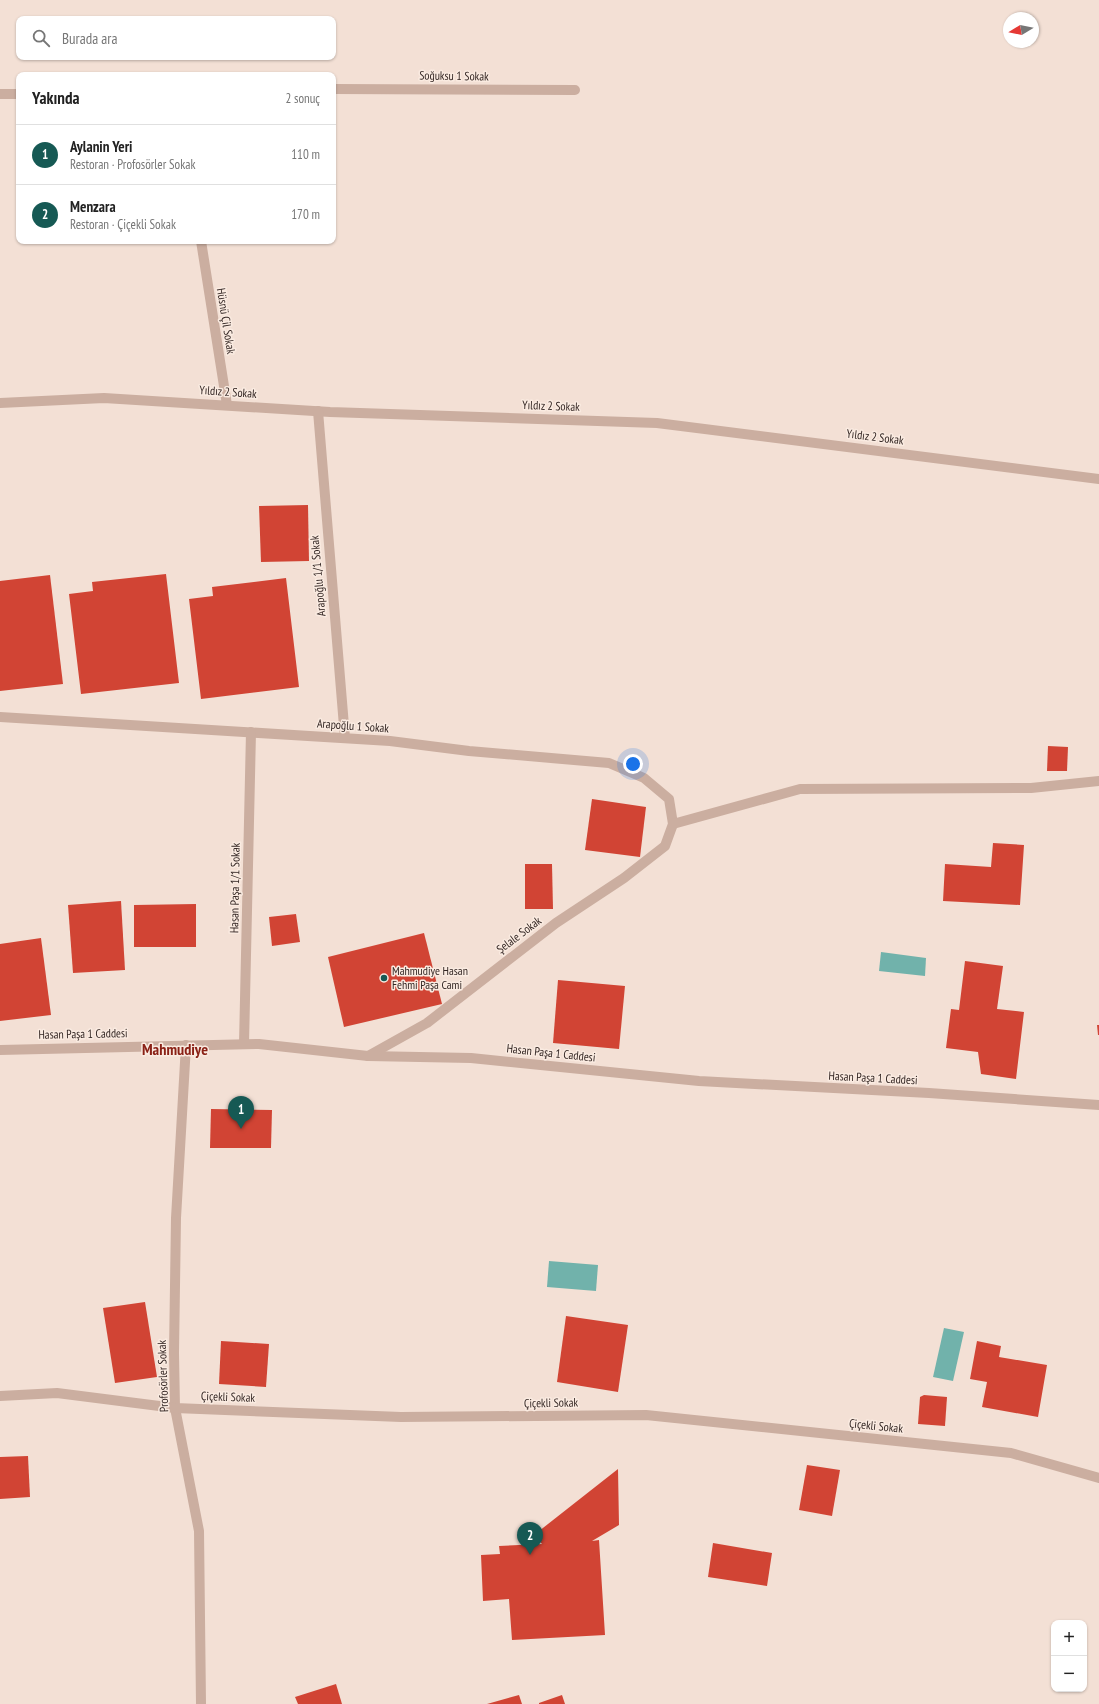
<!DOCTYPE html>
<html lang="tr">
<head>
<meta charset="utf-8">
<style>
  body { margin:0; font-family:"PT Sans Narrow",sans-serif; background:#f2f2f2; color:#222 }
  .controls { position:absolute; right:12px; bottom:12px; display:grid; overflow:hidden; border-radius:8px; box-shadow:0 1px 3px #0004 }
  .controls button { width:36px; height:36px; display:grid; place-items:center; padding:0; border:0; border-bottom:1px solid #e0e0e0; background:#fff; color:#222; font:20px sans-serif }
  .compass { position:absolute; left:1003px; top:12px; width:36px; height:36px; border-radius:50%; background:#fff; box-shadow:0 1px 3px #0004; rotate:260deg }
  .you { position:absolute; left:633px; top:764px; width:14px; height:14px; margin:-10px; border:3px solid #fff; border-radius:50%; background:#1a73e8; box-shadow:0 0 0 6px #1a73e833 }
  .badge { display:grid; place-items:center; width:26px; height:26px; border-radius:50%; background:#165954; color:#fff; font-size:13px; font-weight:700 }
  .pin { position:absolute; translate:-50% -33px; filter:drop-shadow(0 1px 2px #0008) }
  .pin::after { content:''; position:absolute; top:21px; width:14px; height:12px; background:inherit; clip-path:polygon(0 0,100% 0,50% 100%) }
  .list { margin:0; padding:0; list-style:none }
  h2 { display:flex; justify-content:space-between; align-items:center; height:52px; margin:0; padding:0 16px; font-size:17px }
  h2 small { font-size:13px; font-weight:400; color:#767676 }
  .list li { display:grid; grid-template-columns:26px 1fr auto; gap:12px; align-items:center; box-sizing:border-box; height:60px; padding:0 16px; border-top:1px solid #e0e0e0 }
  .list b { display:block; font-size:15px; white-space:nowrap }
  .list p { margin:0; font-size:13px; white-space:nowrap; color:#767676 }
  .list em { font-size:13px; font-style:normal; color:#767676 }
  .icon { flex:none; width:22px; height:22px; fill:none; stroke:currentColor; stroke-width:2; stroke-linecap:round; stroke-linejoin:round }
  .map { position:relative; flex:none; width:1099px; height:1704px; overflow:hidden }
  .search { position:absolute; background:#fff; box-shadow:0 1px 3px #0004; left:16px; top:16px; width:320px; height:44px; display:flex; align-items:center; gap:10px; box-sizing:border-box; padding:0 14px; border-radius:8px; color:#767676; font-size:15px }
  .panel { position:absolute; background:#fff; box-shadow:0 1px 3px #0004; left:16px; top:72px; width:320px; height:172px; border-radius:8px }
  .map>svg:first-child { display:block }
  .water { fill:#71b2ab }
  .building { fill:#d14434 }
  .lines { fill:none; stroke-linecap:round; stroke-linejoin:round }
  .minor { stroke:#cbaea0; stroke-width:10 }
  .tertiary { stroke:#cbaea0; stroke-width:10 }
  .poi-dot { fill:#165954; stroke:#faebe1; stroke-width:1.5 }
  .labels { text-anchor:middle; stroke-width:3; stroke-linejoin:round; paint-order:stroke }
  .street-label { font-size:12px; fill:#342724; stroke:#faebe1 }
  .poi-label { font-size:12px; fill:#342724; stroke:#faebe1; text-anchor:start }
  .district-label { font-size:16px; font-weight:bold; fill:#8a2116; stroke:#faebe1 }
</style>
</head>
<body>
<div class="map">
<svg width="1099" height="1704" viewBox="0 0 1099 1704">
  <rect width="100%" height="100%" fill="#f3e0d5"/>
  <g class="water">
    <path d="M881 952 926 958 925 976 879 971Z"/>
    <path d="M549 1261 598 1265 596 1291 547 1287Z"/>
    <path d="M944 1328 964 1332 953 1381 933 1377Z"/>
  </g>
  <g class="building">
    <path d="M308 505 309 561 261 562 259 506Z"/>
    <path d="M166 574 179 683 81 694 69 594 93 591 92 582Z"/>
    <path d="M50 575 63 684 0 691V581Z"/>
    <path d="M286 578 299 687 201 699 189 599 213 596 212 587Z"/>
    <path d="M1048 746 1068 747 1067 771H1047Z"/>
    <path d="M592 799 646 807 640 857 585 850Z"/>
    <path d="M993 843 1024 845 1020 905 943 901 945 864 991 867Z"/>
    <path d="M525 864H552L553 909H525Z"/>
    <path d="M121 901 125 970 73 973 68 905Z"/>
    <path d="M196 904V947H134V905Z"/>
    <path d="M296 914 300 942 272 946 269 917Z"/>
    <path d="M424 933 442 1004 344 1027 328 957Z"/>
    <path d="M41 938 51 1015 0 1021V944Z"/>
    <path d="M965 961 1003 966 997 1009 1024 1012 1016 1079 981 1074 978 1052 946 1048 951 1009 959 1010Z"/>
    <path d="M558 980 625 986 619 1049 553 1043Z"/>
    <path d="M1097 1025H1099V1035H1098Z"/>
    <path d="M211 1109 272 1110 271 1148H210Z"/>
    <path d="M145 1302 157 1377 115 1383 103 1308Z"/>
    <path d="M566 1316 628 1325 618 1392 557 1382Z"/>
    <path d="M221 1341 269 1344 266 1387 219 1384Z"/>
    <path d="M977 1341 1001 1346 999 1357 1047 1365 1038 1417 982 1407 987 1382 970 1379Z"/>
    <path d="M924 1395 947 1397 945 1426 918 1424 920 1397Z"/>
    <path d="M28 1456 30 1497 0 1499V1457Z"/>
    <path d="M807 1465 840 1470 832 1516 799 1510Z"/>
    <path d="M618 1469 619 1525 592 1541 599 1540 605 1635 512 1640 509 1599 483 1601 481 1555 500 1554 499 1546 542 1544 534 1535Z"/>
    <path d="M713 1543 772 1553 767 1586 708 1577Z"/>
    <path d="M336 1684 342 1704H298L295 1697Z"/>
    <path d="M519 1695 522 1704H487Z"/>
    <path d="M562 1695 565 1704H539V1703Z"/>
  </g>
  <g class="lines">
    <g class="minor">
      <path d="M333 89 575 90"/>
      <path d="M0 94H19"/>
      <path d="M201 241 227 405"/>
      <path d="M0 403 104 398 330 412 657 423 1099 479"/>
      <path d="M318 411 345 738"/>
      <path d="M0 717 390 741 469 751 609 763 644 778 669 799 673 824 665 846 624 878 556 923 427 1023 368 1056"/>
      <path d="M673 824 800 789 1031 788 1099 781"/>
      <path d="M244 1044 251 732"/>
      <path d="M186 1045 176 1218 174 1353 175 1408 199 1531 201 1704"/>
      <path d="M0 1396 57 1393 175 1408 401 1417 646 1415 1011 1453 1099 1478"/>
    </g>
    <path class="tertiary" d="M0 1050 259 1044 368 1056 471 1058 699 1081 929 1093 1099 1105"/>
  </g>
  <circle class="poi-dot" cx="384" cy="978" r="4"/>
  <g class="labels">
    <g class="street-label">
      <text transform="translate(454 76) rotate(1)" y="4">Soğuksu 1 Sokak</text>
      <text transform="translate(226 321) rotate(81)" y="4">Hüsnü Çil Sokak</text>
      <text transform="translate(228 392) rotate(4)" y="4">Yıldız 2 Sokak</text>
      <text transform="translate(551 406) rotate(2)" y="4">Yıldız 2 Sokak</text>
      <text transform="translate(875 437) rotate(7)" y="4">Yıldız 2 Sokak</text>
      <text transform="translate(318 576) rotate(-95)" y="4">Arapoğlu 1/1 Sokak</text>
      <text transform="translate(353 726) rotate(4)" y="4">Arapoğlu 1 Sokak</text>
      <text transform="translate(235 888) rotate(-89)" y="4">Hasan Paşa 1/1 Sokak</text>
      <text transform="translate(519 935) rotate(-37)" y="4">Şelale Sokak</text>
      <text transform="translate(83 1034) rotate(-1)" y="4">Hasan Paşa 1 Caddesi</text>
      <text transform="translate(551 1053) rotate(6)" y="4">Hasan Paşa 1 Caddesi</text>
      <text transform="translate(873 1078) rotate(3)" y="4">Hasan Paşa 1 Caddesi</text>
      <text transform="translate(163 1376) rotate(-92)" y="4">Profosörler Sokak</text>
      <text transform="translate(228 1397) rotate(2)" y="4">Çiçekli Sokak</text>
      <text transform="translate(551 1403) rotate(-1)" y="4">Çiçekli Sokak</text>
      <text transform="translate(876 1426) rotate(6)" y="4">Çiçekli Sokak</text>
    </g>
    <g class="poi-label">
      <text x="392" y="975">Mahmudiye Hasan<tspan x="392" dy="14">Fehmi Paşa Cami</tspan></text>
    </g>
    <g class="district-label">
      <text x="175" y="1055">Mahmudiye</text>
    </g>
  </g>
</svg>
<div class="controls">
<button>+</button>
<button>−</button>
</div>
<svg class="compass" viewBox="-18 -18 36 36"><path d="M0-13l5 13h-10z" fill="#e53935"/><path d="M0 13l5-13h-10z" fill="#767676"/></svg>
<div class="you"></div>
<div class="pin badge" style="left:241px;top:1129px">1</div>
<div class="pin badge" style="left:530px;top:1555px">2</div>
<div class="search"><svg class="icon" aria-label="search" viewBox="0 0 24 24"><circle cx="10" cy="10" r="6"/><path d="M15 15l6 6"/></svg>Burada ara</div>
<section class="panel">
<h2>Yakında<small>2 sonuç</small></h2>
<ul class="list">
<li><span class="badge">1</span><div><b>Aylanin Yeri</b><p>Restoran · Profosörler Sokak</p></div><em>110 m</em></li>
<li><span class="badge">2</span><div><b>Menzara</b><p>Restoran · Çiçekli Sokak</p></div><em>170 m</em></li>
</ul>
</section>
</div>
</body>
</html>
